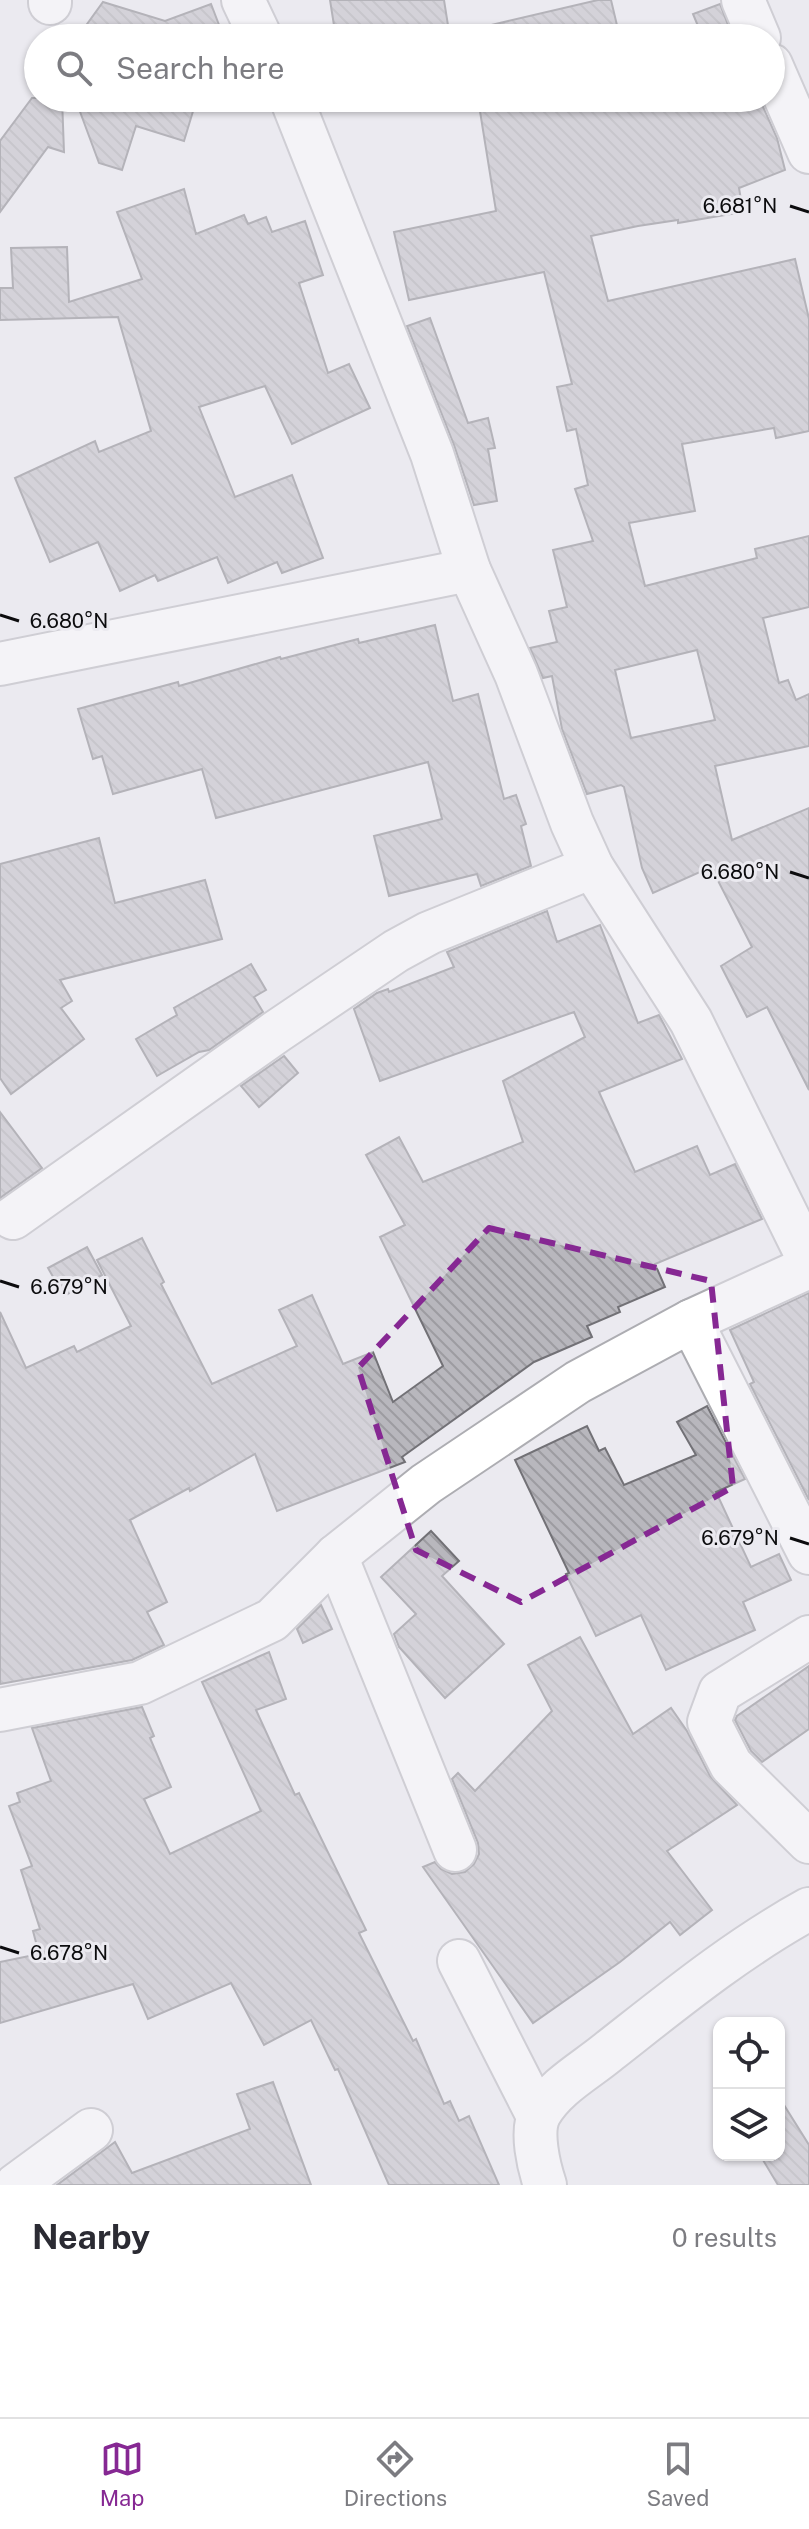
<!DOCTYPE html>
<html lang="en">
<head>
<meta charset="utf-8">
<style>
  body { margin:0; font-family:"Public Sans",sans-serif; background:#f2f2f3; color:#2b2b33 }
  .controls { position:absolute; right:24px; bottom:24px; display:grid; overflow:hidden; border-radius:16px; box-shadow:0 2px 6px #0004 }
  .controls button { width:72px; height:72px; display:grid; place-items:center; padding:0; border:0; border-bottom:2px solid #e1e1e2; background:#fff; color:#2b2b33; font:40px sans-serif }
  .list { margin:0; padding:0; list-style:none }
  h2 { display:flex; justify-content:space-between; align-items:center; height:104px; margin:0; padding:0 32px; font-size:34px }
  h2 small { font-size:26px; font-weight:400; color:#7c7c81 }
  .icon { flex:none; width:44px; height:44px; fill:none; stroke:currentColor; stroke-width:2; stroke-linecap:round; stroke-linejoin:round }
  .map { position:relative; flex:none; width:809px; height:2185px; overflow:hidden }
  .search { position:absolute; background:#fff; box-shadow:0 2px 6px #0004; left:24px; right:24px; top:24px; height:88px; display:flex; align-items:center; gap:20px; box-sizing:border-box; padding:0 28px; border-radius:44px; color:#7c7c81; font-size:30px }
  .sheet { height:232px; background:#fff }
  nav { display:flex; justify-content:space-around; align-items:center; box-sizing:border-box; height:112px; border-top:2px solid #e1e1e2; background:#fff; font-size:22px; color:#7c7c81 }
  nav a { display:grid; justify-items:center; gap:4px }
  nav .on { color:#862893 }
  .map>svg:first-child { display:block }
  .building { fill:url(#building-back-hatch); stroke:#727176; stroke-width:2; fill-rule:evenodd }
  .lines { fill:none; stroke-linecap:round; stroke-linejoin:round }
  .minor-casing { stroke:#adadb2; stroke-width:46 }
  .minor { stroke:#fff; stroke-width:42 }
  .marked { fill:none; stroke:#862893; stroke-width:6; stroke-dasharray:16 10; stroke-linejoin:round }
  .ticks { fill:none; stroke:#0c0c0e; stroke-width:3 }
  .ticks-label { font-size:20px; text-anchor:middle; fill:#0c0c0e; stroke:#ebeaf0; stroke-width:6; stroke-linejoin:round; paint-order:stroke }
</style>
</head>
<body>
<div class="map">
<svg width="809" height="2185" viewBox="0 0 809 2185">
  <defs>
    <pattern id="building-back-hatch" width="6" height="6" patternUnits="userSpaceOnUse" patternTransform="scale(2)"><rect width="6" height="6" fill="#b8b7bd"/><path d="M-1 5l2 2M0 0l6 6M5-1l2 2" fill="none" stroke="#9d9ca1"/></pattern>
  </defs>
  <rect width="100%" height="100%" fill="#ebeaf0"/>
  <g class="building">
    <path d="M330 0H444L450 38H336Z"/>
    <path d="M598 0H611L620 38H489L487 26Z"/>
    <path d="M103 2 165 21 211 4 224 38H77Z"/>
    <path d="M720 4 733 38H703L693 14Z"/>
    <path d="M32 98H62L64 152 48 147 0 212V141Z"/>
    <path d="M69 98H197L184 141 136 126 122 170 99 163 79 109 68 106Z"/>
    <path d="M525 98H759L777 138 785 170 739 188 743 212 678 223V220L638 226 591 236 608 301 795 259 809 319V431L776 438 774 428 682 444 695 511 629 523 645 586 757 558 755 549 809 536V607L763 618 779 683 788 680 796 700 809 694V746L715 766 732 840 809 808V1090L767 1007 747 1017 721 966 752 947 711 867 653 893 642 868 624 787 621 785 587 794 562 729 552 676 543 678 530 648 557 642 549 611 567 607 553 550 593 541 575 489 588 485 576 429 567 431 557 387 572 384 544 272 409 300 394 232 496 211 479 105ZM697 650 715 720 631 738 615 670Z"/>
    <path d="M184 189 196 234 244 215 248 224 266 217 272 232 305 221 323 275 299 283 328 373 349 364 370 408 292 444 265 386 199 407 235 497 292 475 323 558 282 573 277 562 228 583 217 557 158 581 155 575 120 591 98 542 50 562 15 478 95 441 99 452 151 431 118 317 0 320V288H13L11 248 67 247 69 302 142 279 117 212Z"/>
    <path d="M430 318 468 423 488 418 495 448 488 449 497 501 474 505 454 445 407 326Z"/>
    <path d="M435 625 453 701 478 694 504 799 516 795 526 824 521 826 531 866 481 886 477 874 389 896 374 836 442 819 428 762 216 818 202 769 113 794 102 756 93 759 78 709 178 682 179 686 280 657 281 659 358 639 359 643Z"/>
    <path d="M99 838 115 903 205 880 222 939 60 980 72 1001 61 1008 84 1039 11 1094 0 1078V864Z"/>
    <path d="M547 911 557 942 600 925 638 1023 659 1015 682 1059 599 1092 635 1172 697 1146 710 1175 735 1164 762 1219 655 1264 665 1287 618 1307 620 1312 587 1326 592 1337 534 1362 402 1457 405 1462 277 1511 255 1454 190 1491 189 1488 130 1520 167 1602 147 1612 164 1645 132 1660 0 1684V1312L26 1368 74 1346 77 1352 131 1326 97 1260 142 1238 164 1282 161 1284 212 1384 297 1346 279 1310 312 1295 343 1364 373 1352 393 1402 443 1366 380 1237 405 1225 366 1155 399 1137 423 1182 523 1142 503 1081 585 1037 574 1012 380 1081 354 1009 377 993 388 989 389 992 454 967 447 952Z"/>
    <path d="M251 964 266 990 254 997 263 1012 209 1050 199 1052 157 1076 136 1039 177 1015 174 1008Z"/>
    <path d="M284 1056 298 1073 259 1107 241 1086Z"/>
    <path d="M0 1112 42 1168 0 1198Z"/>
    <path d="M87 1247 102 1275 64 1296 48 1268Z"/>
    <path d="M809 1293V1500L750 1384 754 1382 730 1330Z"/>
    <path d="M707 1406 745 1479 716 1492 751 1567 779 1554 791 1580 743 1602 755 1630 666 1670 641 1615 596 1636 566 1574 569 1573 515 1460 587 1426 599 1451 605 1448 624 1485 696 1455 677 1422Z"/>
    <path d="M431 1531 459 1561 442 1576 504 1644 445 1698 399 1647 394 1634 416 1614 381 1577Z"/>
    <path d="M321 1605 332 1629 303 1643 297 1629Z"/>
    <path d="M580 1637 633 1734 671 1708 687 1731 710 1776 737 1805 667 1851 712 1910 680 1935 670 1922 620 1962 533 2023 423 1867 435 1862 441 1869 452 1874 465 1872 474 1864 479 1854 478 1843 452 1779 458 1773 475 1791 552 1711 528 1665Z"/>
    <path d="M269 1652 286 1699 256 1710 295 1795 299 1793 366 1930 359 1933 413 2041 416 2039 444 2104 450 2101 459 2121 469 2116 499 2185H389L338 2069 335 2070 311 2020 264 2045 231 1983 148 2019 133 1984 0 2023V1962L39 1954 33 1931 40 1929 21 1870 32 1866 9 1806 20 1802 17 1793 51 1781 32 1728 142 1707 154 1736 150 1738 171 1787 144 1799 170 1854 261 1811 202 1682Z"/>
    <path d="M809 1666V1729L762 1762 751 1751 735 1720 737 1716Z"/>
    <path d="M273 2082 311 2185H57L115 2142 132 2173 250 2129 237 2094Z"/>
    <path d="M779 2097 809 2145V2185H778L760 2155H779Z"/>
  </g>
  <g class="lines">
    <g class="minor-casing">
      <g id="minor">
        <path d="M243 0 261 38"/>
        <path d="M743 0 759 38"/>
        <path d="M50 3V0"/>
        <path d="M771 65 809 152"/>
        <path d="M291 98 432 454 469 570 516 674 572 823 592 867 691 1021 809 1260"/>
        <path d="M0 664 469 570"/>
        <path d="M13 1218 276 1032 396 951 429 933 592 867"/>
        <path d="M691 1321 809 1553"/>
        <path d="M336 1556 455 1850"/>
        <path d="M809 1637 720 1692 709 1722 731 1765 809 1842"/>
        <path d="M0 1710 140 1683 272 1620 336 1556 426 1484 578 1382 691 1321 809 1267"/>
        <path d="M459 1961 538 2116"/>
        <path d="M16 2185 91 2130"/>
        <path d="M545 2185C539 2167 530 2131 540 2113 556 2086 585 2071 608 2052 673 2001 736 1949 809 1909"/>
      </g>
    </g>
    <use href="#minor" class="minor"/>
  </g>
  <path d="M0 0H809V2185H0ZM489 1228 711 1281 733 1487 521 1602 416 1550 358 1368Z" fill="#ebeaf0" fill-opacity=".55" fill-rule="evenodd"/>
  <path class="marked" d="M489 1228 711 1281 733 1487 521 1602 416 1550 358 1368Z"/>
  <path class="ticks" d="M790 206 809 212M0 615 19 621M790 872 809 878M0 1281 19 1287M790 1538 809 1544M0 1947 19 1953"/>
  <g class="ticks-label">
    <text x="740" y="213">6.681°N</text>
    <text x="69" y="628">6.680°N</text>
    <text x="740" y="879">6.680°N</text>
    <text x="69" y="1294">6.679°N</text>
    <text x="740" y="1545">6.679°N</text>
    <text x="69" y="1960">6.678°N</text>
  </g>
</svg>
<div class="controls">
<button><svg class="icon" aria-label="locate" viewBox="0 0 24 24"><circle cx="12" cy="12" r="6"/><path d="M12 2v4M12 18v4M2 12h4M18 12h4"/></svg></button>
<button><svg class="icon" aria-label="layers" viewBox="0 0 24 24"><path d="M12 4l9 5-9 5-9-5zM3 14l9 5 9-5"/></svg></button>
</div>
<div class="search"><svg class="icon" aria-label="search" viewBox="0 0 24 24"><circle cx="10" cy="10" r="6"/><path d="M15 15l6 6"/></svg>Search here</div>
</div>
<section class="sheet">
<h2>Nearby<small>0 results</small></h2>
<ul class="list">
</ul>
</section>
<nav>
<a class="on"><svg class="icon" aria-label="map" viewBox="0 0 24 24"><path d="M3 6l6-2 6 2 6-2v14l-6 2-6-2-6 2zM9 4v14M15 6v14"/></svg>Map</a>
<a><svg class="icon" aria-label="directions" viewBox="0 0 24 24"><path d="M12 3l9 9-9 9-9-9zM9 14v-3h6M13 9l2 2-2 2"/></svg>Directions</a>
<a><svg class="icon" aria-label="saved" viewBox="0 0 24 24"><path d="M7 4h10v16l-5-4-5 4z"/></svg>Saved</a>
</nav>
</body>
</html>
